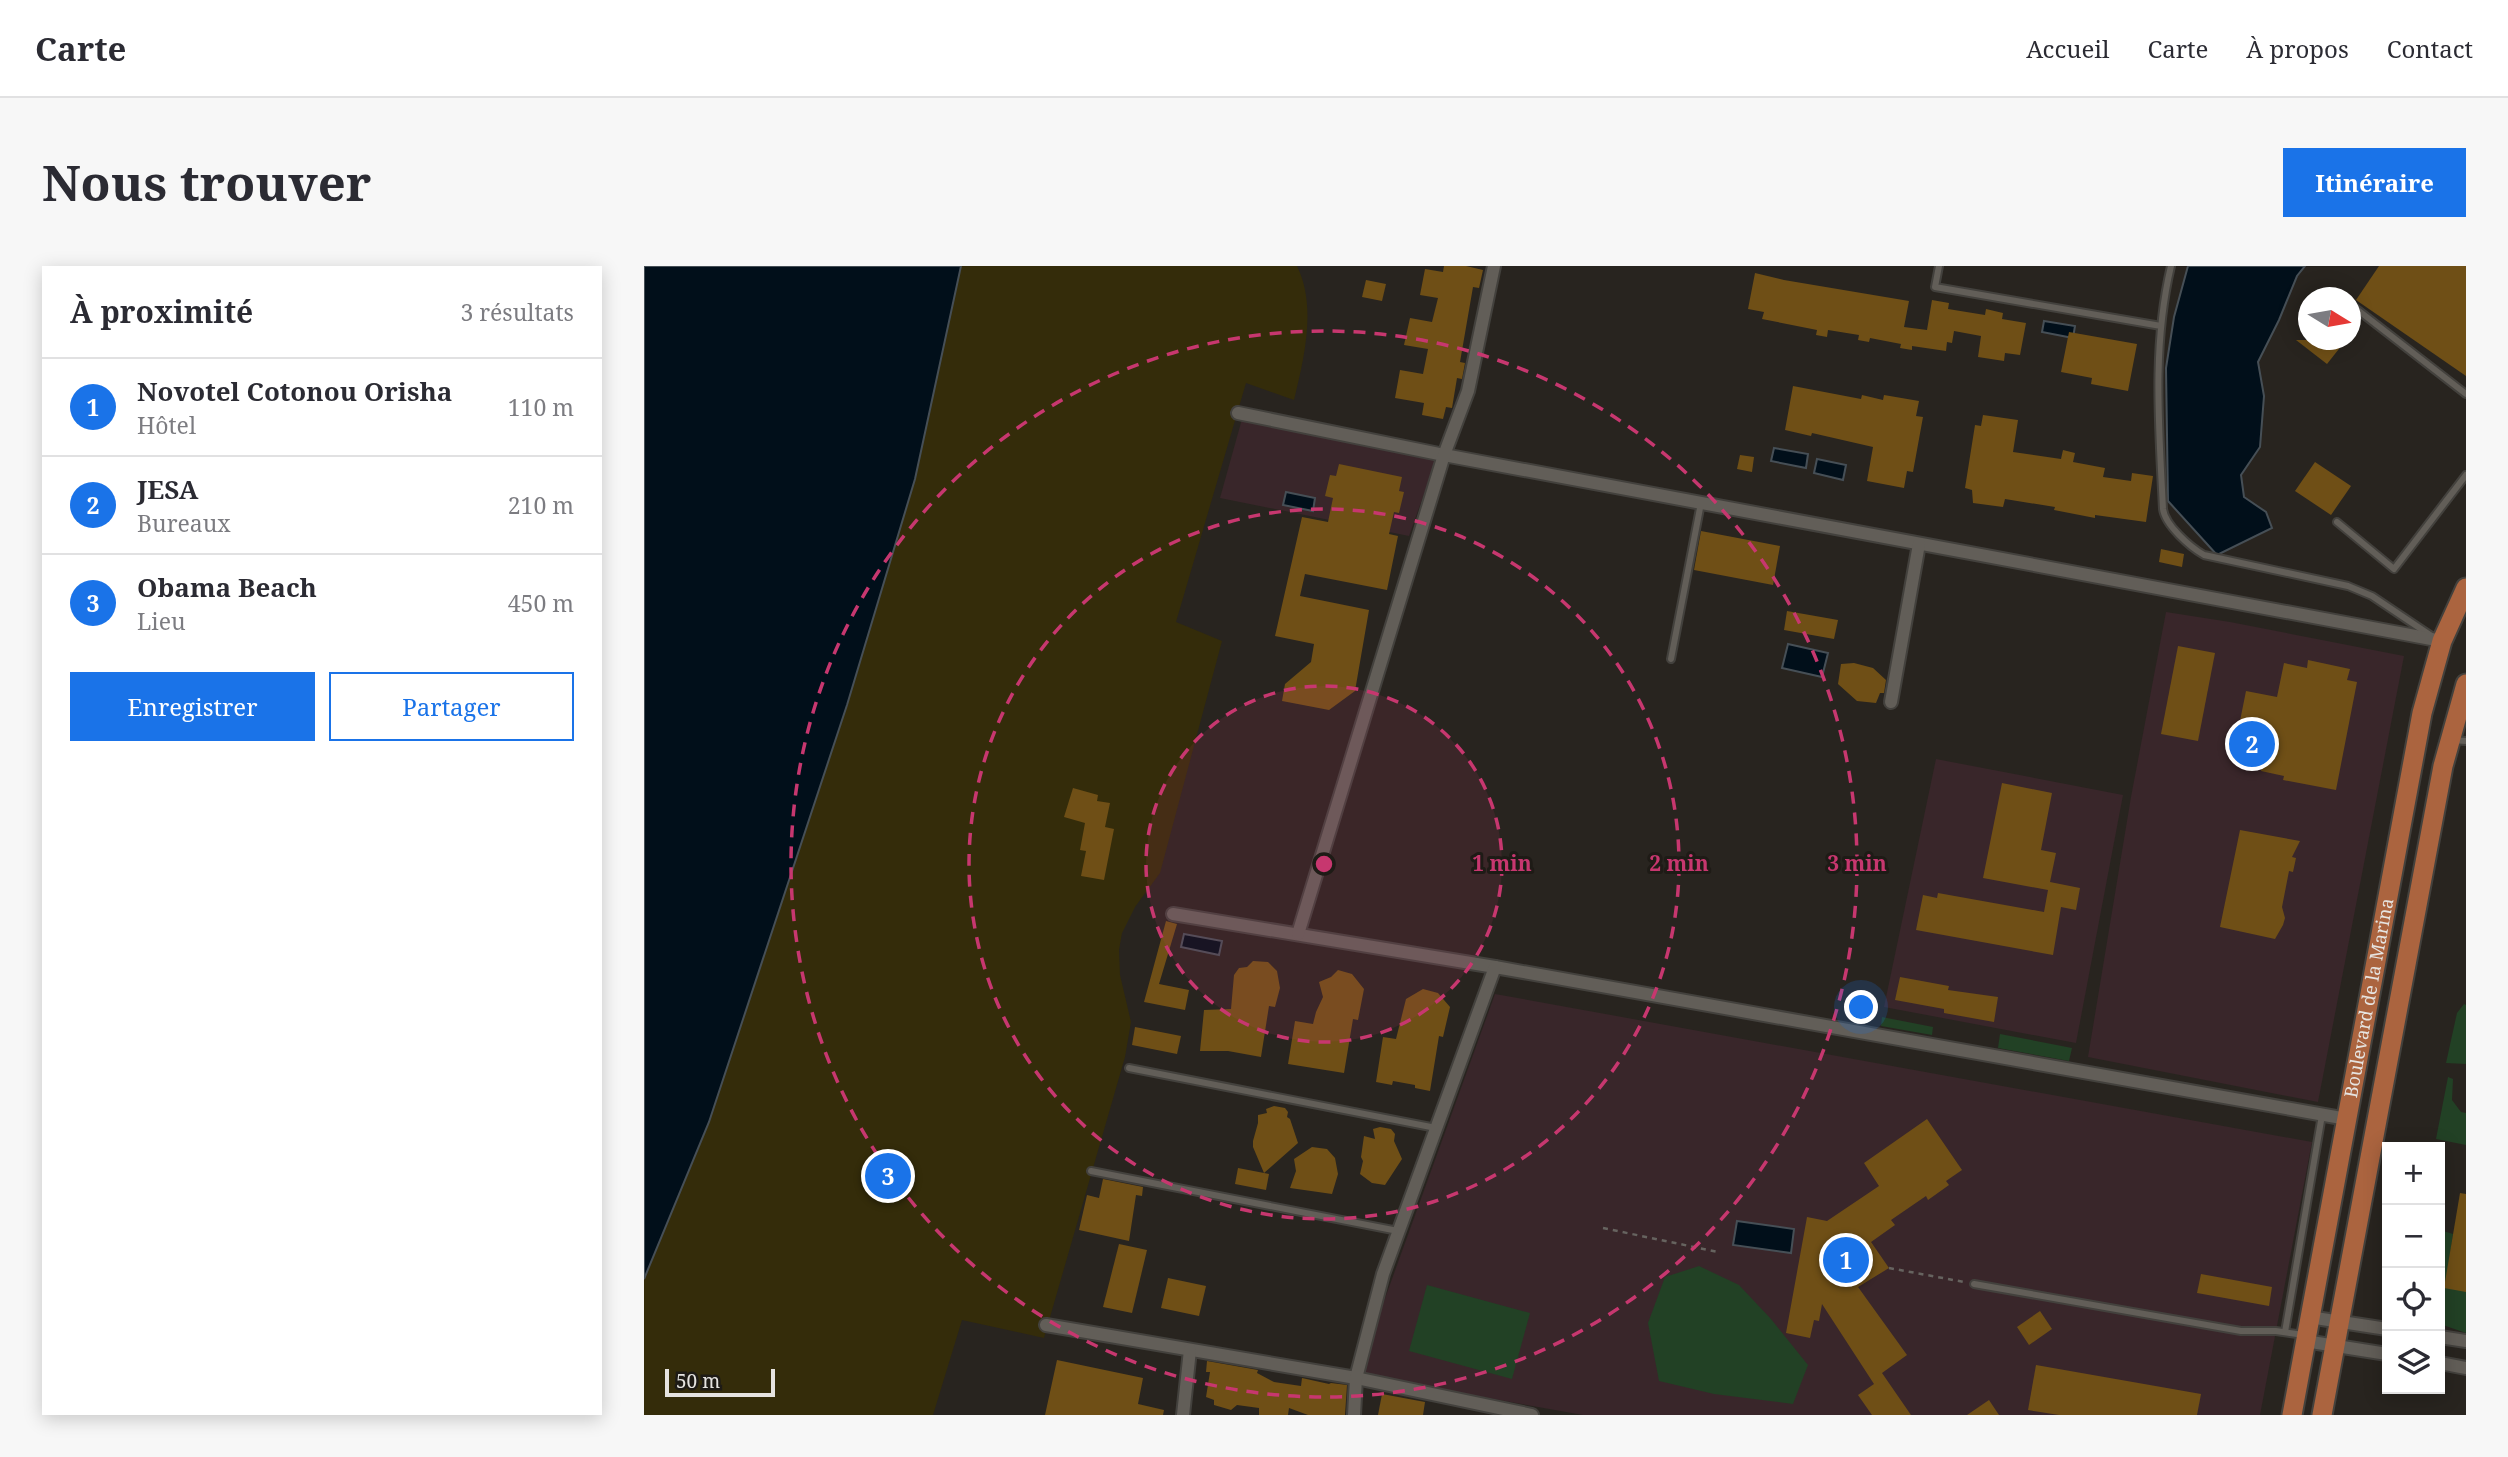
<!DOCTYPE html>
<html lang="fr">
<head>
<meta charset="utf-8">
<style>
  body { margin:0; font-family:"Noto Serif",serif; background:#f7f7f7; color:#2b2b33 }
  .controls { position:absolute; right:21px; bottom:21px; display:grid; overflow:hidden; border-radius:0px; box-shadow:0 4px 18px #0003 }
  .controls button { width:63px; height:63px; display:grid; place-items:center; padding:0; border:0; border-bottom:2px solid #e1e1e2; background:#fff; color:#2b2b33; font:35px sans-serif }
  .compass { position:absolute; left:1654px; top:21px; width:63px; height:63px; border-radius:50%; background:#fff; box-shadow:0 4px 18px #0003; rotate:101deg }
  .scale { position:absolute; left:21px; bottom:18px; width:110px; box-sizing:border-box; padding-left:7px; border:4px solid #e6e4e1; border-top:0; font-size:19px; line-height:24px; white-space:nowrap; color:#e6e4e1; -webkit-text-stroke:5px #1e1b16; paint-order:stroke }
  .you { position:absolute; left:1218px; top:742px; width:24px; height:24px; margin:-18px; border:5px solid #fff; border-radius:50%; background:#1a73e8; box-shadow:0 0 0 10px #1a73e833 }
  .badge { display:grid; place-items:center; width:46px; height:46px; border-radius:50%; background:#1a73e8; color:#fff; font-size:23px; font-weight:700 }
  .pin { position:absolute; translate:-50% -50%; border:4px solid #fff; box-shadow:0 2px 7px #0006 }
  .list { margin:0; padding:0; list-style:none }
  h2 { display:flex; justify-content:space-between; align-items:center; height:91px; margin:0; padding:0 28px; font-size:30px }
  h2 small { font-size:23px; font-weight:400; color:#7c7c81 }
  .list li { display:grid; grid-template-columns:46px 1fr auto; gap:21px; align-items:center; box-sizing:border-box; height:98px; padding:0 28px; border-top:2px solid #e1e1e2 }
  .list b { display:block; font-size:26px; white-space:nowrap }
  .list p { margin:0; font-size:23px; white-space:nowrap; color:#7c7c81 }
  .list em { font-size:23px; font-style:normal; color:#7c7c81 }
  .actions { display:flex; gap:14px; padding:21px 28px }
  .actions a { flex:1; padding:16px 0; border:2px solid #1a73e8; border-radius:0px; text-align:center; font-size:24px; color:#1a73e8 }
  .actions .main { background:#1a73e8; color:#fff }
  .icon { flex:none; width:38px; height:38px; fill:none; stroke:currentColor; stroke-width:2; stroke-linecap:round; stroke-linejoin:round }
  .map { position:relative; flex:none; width:1822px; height:1149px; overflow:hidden; border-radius:0px }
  header { display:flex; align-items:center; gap:42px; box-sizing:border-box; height:98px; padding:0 35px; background:#fff; border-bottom:2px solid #e1e1e2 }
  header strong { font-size:33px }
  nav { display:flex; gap:38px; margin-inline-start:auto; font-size:24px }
  .intro { display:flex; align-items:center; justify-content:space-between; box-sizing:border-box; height:168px; padding:0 42px }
  h1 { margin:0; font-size:49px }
  .button { padding:18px 32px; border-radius:0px; background:#1a73e8; color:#fff; font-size:24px; font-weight:700 }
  main { display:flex; gap:42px; padding:0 42px }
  aside { flex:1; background:#fff; border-radius:0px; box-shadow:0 4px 18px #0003 }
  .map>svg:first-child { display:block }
  .commercial { fill:#39262a }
  .green { fill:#224125 }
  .sand { fill:#342c0a }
  .water { fill:#010f1a; stroke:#464f56; stroke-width:2 }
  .building { fill:#6f4f16 }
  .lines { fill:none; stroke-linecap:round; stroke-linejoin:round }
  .lane-casing { stroke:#43413d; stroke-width:10 }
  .street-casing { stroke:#43413d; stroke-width:16 }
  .primary-casing { stroke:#43413d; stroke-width:23 }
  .path { stroke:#66635f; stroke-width:2.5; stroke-dasharray:5 5; stroke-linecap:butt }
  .lane { stroke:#625e58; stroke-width:6 }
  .street { stroke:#625e58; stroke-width:12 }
  .primary { stroke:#ab643f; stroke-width:19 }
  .ring { fill:none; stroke:#c7376f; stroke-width:3.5; stroke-dasharray:12 9 }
  .labels { text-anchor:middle; stroke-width:6; stroke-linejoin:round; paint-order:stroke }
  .street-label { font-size:18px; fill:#e6e4e1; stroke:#1e1b16 }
  .centre { fill:#c7376f; stroke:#1e1b16; stroke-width:3.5 }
  .ring-label { font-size:21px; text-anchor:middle; font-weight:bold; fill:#c7376f; stroke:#1e1b16; stroke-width:6; stroke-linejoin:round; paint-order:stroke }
</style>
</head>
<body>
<header>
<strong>Carte</strong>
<nav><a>Accueil</a><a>Carte</a><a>À propos</a><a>Contact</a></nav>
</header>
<div class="intro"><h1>Nous trouver</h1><a class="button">Itinéraire</a></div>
<main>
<aside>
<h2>À proximité<small>3 résultats</small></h2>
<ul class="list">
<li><span class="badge">1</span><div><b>Novotel Cotonou Orisha</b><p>Hôtel</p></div><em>110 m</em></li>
<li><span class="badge">2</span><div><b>JESA</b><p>Bureaux</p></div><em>210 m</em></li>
<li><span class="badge">3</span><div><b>Obama Beach</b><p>Lieu</p></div><em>450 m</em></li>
</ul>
<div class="actions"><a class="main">Enregistrer</a><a>Partager</a></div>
</aside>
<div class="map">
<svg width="1822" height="1149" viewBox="0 0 1822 1149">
  <rect width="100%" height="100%" fill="#28241f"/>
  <g class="commercial">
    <path d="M598 153 792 194 765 270 576 232Z"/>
    <path d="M1522 346 1586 356 1760 390 1674 836 1444 791 1487 531Z"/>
    <path d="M1292 493 1479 529 1432 777 1240 741Z"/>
    <path d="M851 728 1668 876 1616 1149H939L722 1110 718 1096Z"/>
  </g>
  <g class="green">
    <path d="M1820 738 1822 739V798L1802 797 1813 747Z"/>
    <path d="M1238 751 1289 761 1288 769 1237 760Z"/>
    <path d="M1356 768 1428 782 1425 795 1354 782Z"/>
    <path d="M1804 811 1809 813 1808 834 1817 846 1822 847V879L1792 873Z"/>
    <path d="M1796 964 1809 968 1802 1016 1822 1023V1067L1796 1058Z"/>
    <path d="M1055 1000 1095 1019 1127 1053 1164 1099 1149 1138 1070 1128 1015 1115 1004 1057 1021 1011Z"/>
    <path d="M783 1019 886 1047 868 1113 765 1085Z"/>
  </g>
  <path class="sand" d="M317 0H653C673 41 660 92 650 134L602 117 532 356 578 375 516 607 491 641 478 667 475 684 476 709 487 756 481 791 400 1072 318 1054 289 1149H0V1013L65 856 203 439 271 213Z"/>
  <g class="water">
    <path d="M0 0H317L271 213 203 439 65 856 0 1013Z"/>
    <path d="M1544 0H1661L1653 10 1635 54 1614 96 1620 130 1616 181 1597 209 1600 231 1622 246 1628 262 1573 289 1524 235 1522 102 1530 51Z"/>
    <path d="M1400 55 1431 60 1429 72 1398 66Z"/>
    <path d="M1130 182 1164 188 1162 202 1127 195Z"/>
    <path d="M1173 193 1202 199 1199 214 1170 207Z"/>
    <path d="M642 226 671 232 669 245 639 239Z"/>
    <path d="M1144 378 1184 387 1178 411 1138 402Z"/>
    <path d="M540 668 578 675 575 689 537 681Z"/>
    <path d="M1093 955 1150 963 1147 987 1089 979Z"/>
  </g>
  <g class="building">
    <path d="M800 0H822L839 4 835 22 829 21 816 96 821 97 818 113 813 112 808 142 802 141 799 153 778 149 780 137 751 132 756 104 779 108 784 83 760 79 766 52 788 56 794 32 776 29 781 3 799 6Z"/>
    <path d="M1735 0H1822V110L1712 34Z"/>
    <path d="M1111 7 1140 14 1265 35 1260 61 1283 64 1288 34 1305 37 1304 43 1341 49 1342 43 1359 47 1358 53 1382 57 1376 89 1361 87 1360 95 1334 91 1337 70 1310 65 1308 77 1303 76 1302 85 1268 80V84L1256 82 1257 78 1226 72 1225 76 1214 74 1215 69 1184 64 1183 71 1172 69 1173 64 1118 53 1120 46 1104 43Z"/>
    <path d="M722 14 742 18 738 35 718 31Z"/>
    <path d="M1425 66 1493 78 1484 125 1447 118 1448 112 1417 106Z"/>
    <path d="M1652 74H1702L1683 98Z"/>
    <path d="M1149 120 1217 133 1218 129 1239 134 1240 129 1275 135 1272 150 1279 151 1269 206 1263 205 1260 222 1223 215 1229 181 1168 167 1167 170 1141 164Z"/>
    <path d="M1339 149 1374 154 1369 186 1417 193 1419 184 1431 187 1429 196 1461 202 1459 211 1487 215 1488 207 1509 210 1502 256 1451 249V252L1410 244 1411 241 1361 233 1359 241 1329 237 1328 224 1321 222 1331 159 1337 160Z"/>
    <path d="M1096 189 1110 191 1108 206 1093 203Z"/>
    <path d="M1671 196 1707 220 1687 249 1651 225Z"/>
    <path d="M695 198 758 211 755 225 760 226 755 247 750 246 745 268 754 270 743 324 661 308 656 330 725 344 711 425 685 444 638 435 641 418 667 396 670 378 631 370 658 251 684 256 689 232 681 230 686 209 692 210Z"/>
    <path d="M1057 265 1136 280 1129 319 1050 304Z"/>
    <path d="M1517 283 1540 288 1538 301 1515 296Z"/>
    <path d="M1143 345 1194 354 1190 373 1140 364Z"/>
    <path d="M1534 380 1571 387 1554 475 1517 468Z"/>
    <path d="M1664 394 1706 403 1703 414 1713 416 1692 524 1639 514 1640 510 1617 505 1618 501 1588 495 1602 425 1633 431 1640 397 1663 402Z"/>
    <path d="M1210 397 1229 402 1242 414 1240 427H1236L1232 437 1213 435 1194 418 1197 398Z"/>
    <path d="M1358 517 1408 527 1397 584 1412 587 1406 616 1436 622 1432 644 1417 641 1409 689 1272 664 1279 629 1293 632 1294 627 1400 646 1404 624 1339 612Z"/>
    <path d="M429 522 454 529 453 535 466 537 461 561 470 563 460 614 437 610 442 585 436 584 441 557 420 551Z"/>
    <path d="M1596 564 1656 575 1648 591 1652 592 1649 606 1645 605 1638 641 1641 652 1639 659 1631 673 1576 661Z"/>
    <path d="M522 655 533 658 515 718 545 724 541 744 500 736Z"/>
    <path d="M609 695 624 696 633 705 636 722 631 741 625 740 617 791 584 785H556L560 744 587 743 590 709 595 702 603 701Z"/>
    <path d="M694 704 708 708 720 723 714 754 709 753 700 807 644 798 651 755 669 758 672 746 679 731 675 716 687 711Z"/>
    <path d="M1256 711 1305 720 1304 724 1354 731 1350 756 1300 747V743L1251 734Z"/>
    <path d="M779 723 794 727 806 741 799 771 795 770 786 825 771 822V819L749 815 748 819 732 816 739 771 752 773 762 733Z"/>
    <path d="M491 761 537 770 533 788 488 779Z"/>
    <path d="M630 840 641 842 644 846 643 851 646 853 654 877 620 907 625 908 622 924 591 918 594 902 620 907 609 881V875L614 857V849L623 847 622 843Z"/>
    <path d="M1283 853 1318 904 1302 915 1305 919 1284 934 1282 930 1247 954 1251 959 1227 976 1245 1002 1214 1021 1263 1089 1238 1107 1267 1149H1228L1214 1129 1230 1118 1178 1038 1175 1055 1170 1054 1166 1072 1142 1067 1163 951 1183 955 1235 920 1220 897Z"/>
    <path d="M736 861 747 863 751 868 750 875 758 893 741 919 728 917 716 908 719 895 717 891 720 870 731 873 729 863Z"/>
    <path d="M668 881 683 883 691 892 694 908 688 928 646 922 652 905 650 893Z"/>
    <path d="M459 913 499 921 498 930 492 929 485 975 435 964 443 929 455 932Z"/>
    <path d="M1816 927 1822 928V1026L1800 1022Z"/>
    <path d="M475 978 503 984 488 1047 459 1041Z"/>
    <path d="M1557 1008 1628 1021 1625 1040 1553 1027Z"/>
    <path d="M524 1012 562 1020 555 1050 517 1042Z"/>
    <path d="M1396 1045 1408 1063 1385 1079 1373 1061Z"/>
    <path d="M413 1094 499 1112 494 1138 520 1144 519 1149H401Z"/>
    <path d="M563 1095 614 1104 613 1107 630 1116 657 1120 658 1112 685 1118 687 1117 703 1119 701 1149H664L645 1142 644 1149H615V1142L593 1139 587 1144 570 1139V1134L562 1131 566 1106H562Z"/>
    <path d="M1392 1099 1557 1128 1553 1149H1415L1384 1144Z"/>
    <path d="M738 1128 781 1136 779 1149H734Z"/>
    <path d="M1345 1134 1355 1149H1323Z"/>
  </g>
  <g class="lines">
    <g class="lane-casing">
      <g id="lane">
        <path d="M1295 0 1291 21 1517 60"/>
        <path d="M1527 0C1508 80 1515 161 1519 243 1521 259 1546 281 1560 289L1704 320 1728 330 1786 369"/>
        <path d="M1706 38 1822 128"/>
        <path d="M1693 256 1750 303 1822 209"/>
        <path d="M1027 393 1057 237"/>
        <path d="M1808 474 1822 475"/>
        <path d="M485 802 792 862"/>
        <path d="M447 905 754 965"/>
        <path d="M1330 1018 1597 1065H1632L1660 1069"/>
        <path d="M1641 1066 1678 849"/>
      </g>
    </g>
    <g class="street-casing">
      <g id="street">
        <path d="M594 147 800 189 1798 375"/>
        <path d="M1247 436 1275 278"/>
        <path d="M529 648 851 701 1703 853"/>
        <path d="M654 668 800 189 824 125 850 0"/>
        <path d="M1665 1051 1743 1063"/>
        <path d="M402 1059 712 1112 888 1149"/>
        <path d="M1796 1071 1822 1075"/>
        <path d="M1661 1075 1743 1088"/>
        <path d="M1796 1097 1822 1102"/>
        <path d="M539 1149 546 1084"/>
        <path d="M710 1149 712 1112 739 1008 851 701"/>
      </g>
    </g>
    <g class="primary-casing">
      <g id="primary">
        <path id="s1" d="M1648 1149 1778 447 1798 375 1822 322"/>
        <path d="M1678 1149 1799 500 1822 418"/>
      </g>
    </g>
    <g class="path">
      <path d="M959 962 1074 986"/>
      <path d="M1245 1002 1320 1016"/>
    </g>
    <use href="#lane" class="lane"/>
    <use href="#street" class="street"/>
    <use href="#primary" class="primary"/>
  </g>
  <circle cx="680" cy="598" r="178" fill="#c7376f" fill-opacity=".12"/>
  <g class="ring">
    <circle cx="680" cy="598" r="178"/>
    <circle cx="680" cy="598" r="355"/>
    <circle cx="680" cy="598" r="533"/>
  </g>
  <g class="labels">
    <g class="street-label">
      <text dy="6" stroke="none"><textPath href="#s1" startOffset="424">Boulevard de la Marina</textPath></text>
    </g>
  </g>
  <circle cx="680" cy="598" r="10" class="centre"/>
  <g class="ring-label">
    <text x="858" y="605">1 min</text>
    <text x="1035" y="605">2 min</text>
    <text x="1213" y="605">3 min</text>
  </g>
</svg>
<div class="controls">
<button>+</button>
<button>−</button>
<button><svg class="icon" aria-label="locate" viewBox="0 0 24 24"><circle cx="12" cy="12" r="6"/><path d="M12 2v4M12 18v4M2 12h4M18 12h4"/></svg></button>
<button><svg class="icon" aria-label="layers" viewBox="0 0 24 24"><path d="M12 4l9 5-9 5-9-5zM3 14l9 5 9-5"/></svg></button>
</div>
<svg class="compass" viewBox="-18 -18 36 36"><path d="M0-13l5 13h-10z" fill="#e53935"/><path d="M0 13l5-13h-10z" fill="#7c7c81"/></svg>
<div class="scale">50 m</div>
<div class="you"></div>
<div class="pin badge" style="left:1202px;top:994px">1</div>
<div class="pin badge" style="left:1608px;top:478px">2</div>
<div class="pin badge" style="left:244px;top:910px">3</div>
</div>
</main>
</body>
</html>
